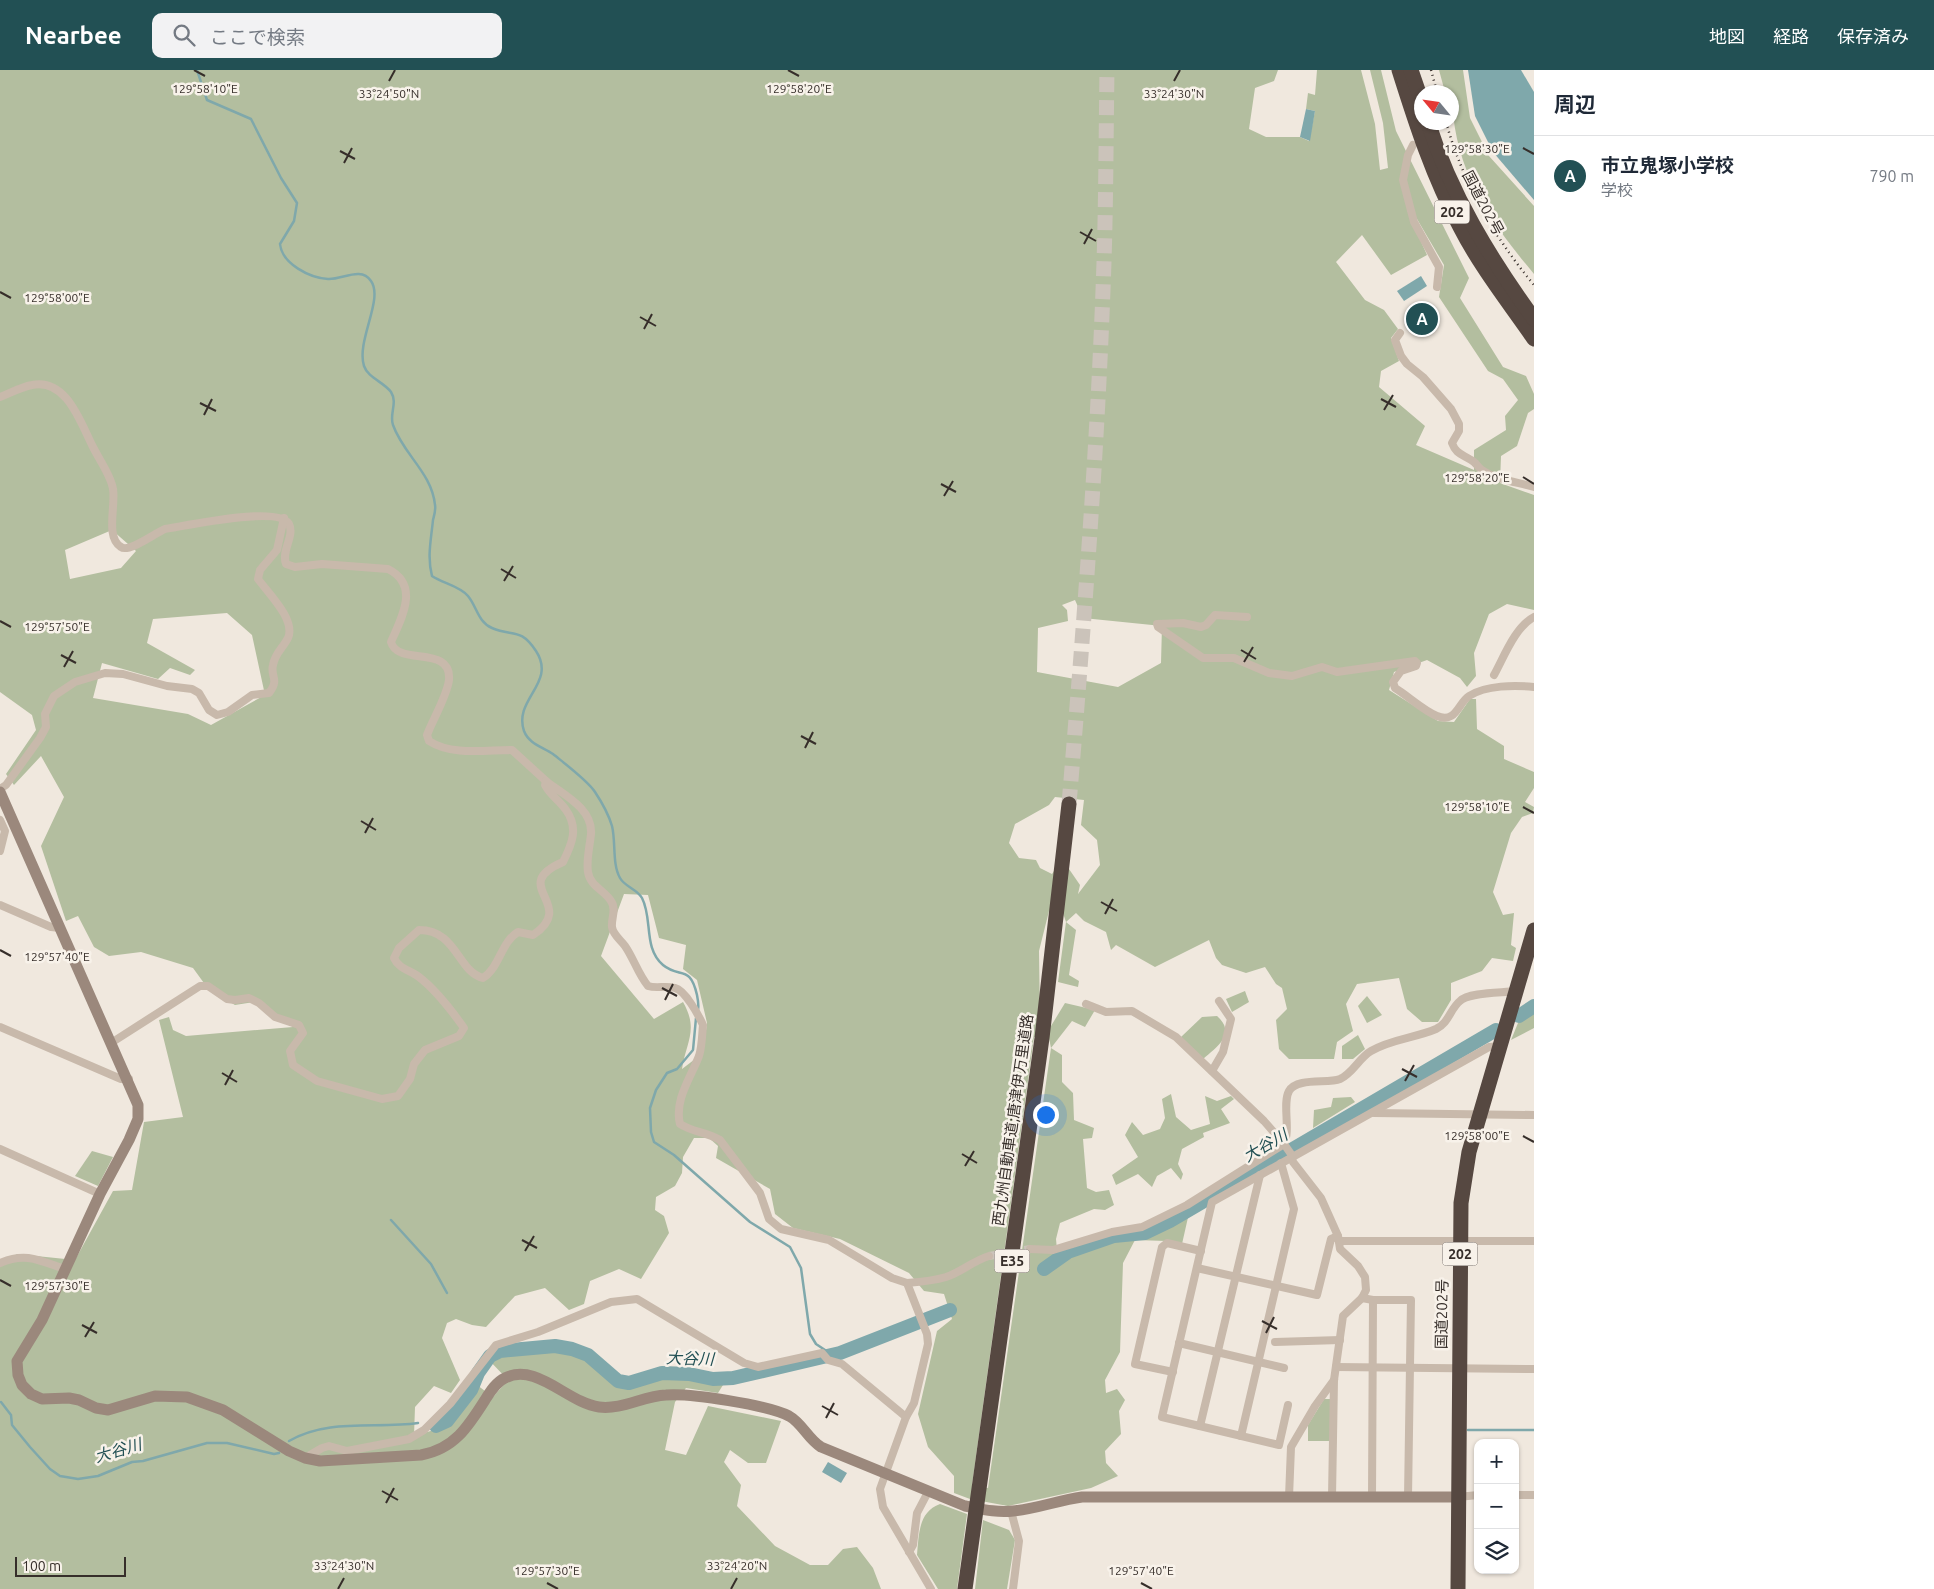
<!DOCTYPE html>
<html lang="ja">
<head>
<meta charset="utf-8">
<style>
  body { margin:0; font-family:Ubuntu,"Noto Sans JP",sans-serif; background:#f2f2f3; color:#1f2937 }
  .controls { position:absolute; right:15px; bottom:15px; display:grid; overflow:hidden; border-radius:10px; box-shadow:0 1px 4px #0004 }
  .controls button { width:45px; height:45px; display:grid; place-items:center; padding:0; border:0; border-bottom:1px solid #e0e1e3; background:#fff; color:#1f2937; font:25px sans-serif }
  .compass { position:absolute; left:1414px; top:15px; width:45px; height:45px; border-radius:50%; background:#fff; box-shadow:0 1px 4px #0004; rotate:299deg }
  .scale { position:absolute; left:15px; bottom:12px; width:111px; box-sizing:border-box; padding-left:5px; border:2px solid #362e2a; border-top:0; font-size:14px; line-height:18px; white-space:nowrap; color:#362e2a; -webkit-text-stroke:4px #f8f2ea; paint-order:stroke }
  .you { position:absolute; left:1045px; top:1044px; width:18px; height:18px; margin:-12px; border:4px solid #fff; border-radius:50%; background:#1a73e8; box-shadow:0 0 0 8px #1a73e833 }
  .badge { display:grid; place-items:center; width:32px; height:32px; border-radius:50%; background:#225054; color:#fff; font-size:16px; font-weight:700 }
  .pin { position:absolute; translate:-50% -50%; border:2px solid #fff; box-shadow:0 1px 5px #0006 }
  .list { margin:0; padding:0; list-style:none }
  h2 { display:flex; justify-content:space-between; align-items:center; height:65px; margin:0; padding:0 20px; font-size:21px }
  h2 small { font-size:16px; font-weight:400; color:#747a83 }
  .list li { display:grid; grid-template-columns:32px 1fr auto; gap:15px; align-items:center; box-sizing:border-box; height:80px; padding:0 20px; border-top:1px solid #e0e1e3 }
  .list b { display:block; font-size:19px; white-space:nowrap }
  .list p { margin:0; font-size:16px; white-space:nowrap; color:#747a83 }
  .list em { font-size:16px; font-style:normal; color:#747a83 }
  .icon { flex:none; width:28px; height:28px; fill:none; stroke:currentColor; stroke-width:2; stroke-linecap:round; stroke-linejoin:round }
  .map { position:relative; flex:none; width:1534px; height:1519px; overflow:hidden }
  header { display:flex; align-items:center; gap:30px; box-sizing:border-box; height:70px; padding:0 25px; background:#225054; color:#fff }
  header strong { font-size:24px }
  nav { display:flex; gap:28px; margin-inline-start:auto; font-size:18px }
  .search { width:350px; height:45px; background:#f2f2f3; display:flex; align-items:center; gap:12px; box-sizing:border-box; padding:0 18px; border-radius:10px; color:#747a83; font-size:19px }
  main { display:flex }
  aside { flex:1; background:#fff }
  .map>svg:first-child { display:block }
  .green { fill:#b3be9f; fill-rule:evenodd }
  .water { fill:#7fa8ab }
  .lines { fill:none; stroke-linecap:round; stroke-linejoin:round }
  .stream { stroke:#7fa8ab; stroke-width:2.5 }
  .river { stroke:#7fa8ab; stroke-width:14 }
  .street-tunnel { stroke:#cbc3ba; stroke-width:8; stroke-dasharray:8 4; stroke-linecap:butt }
  .highway-tunnel { stroke:#cbc3ba; stroke-width:15; stroke-dasharray:15 8; stroke-linecap:butt }
  .street { stroke:#c8b9ab; stroke-width:8 }
  .secondary { stroke:#9b887c; stroke-width:11 }
  .highway { stroke:#564841; stroke-width:15 }
  .rail { stroke:#362e2a; stroke-width:2.5; stroke-dasharray:1 4; stroke-linecap:butt }
  .ticks { fill:none; stroke:#362e2a; stroke-width:2 }
  .labels { text-anchor:middle; stroke-width:5; stroke-linejoin:round; paint-order:stroke }
  .shield { fill:#f8f2ea; stroke:#706964; stroke-width:1 }
  .shield-label { font-size:14px; font-weight:bold; fill:#362e2a }
  .street-label { font-size:15px; fill:#362e2a; stroke:#f8f2ea }
  .water-label { font-size:16px; font-style:italic; fill:#225054; stroke:#f8f2ea }
  .ticks-label { font-size:12px; text-anchor:middle; fill:#362e2a; stroke:#f8f2ea; stroke-width:5; stroke-linejoin:round; paint-order:stroke }
</style>
</head>
<body>
<header>
<strong>Nearbee</strong>
<div class="search"><svg class="icon" aria-label="search" viewBox="0 0 24 24"><circle cx="10" cy="10" r="6"/><path d="M15 15l6 6"/></svg>ここで検索</div>
<nav><a>地図</a><a>経路</a><a>保存済み</a></nav>
</header>
<main>
<div class="map">
<svg width="1534" height="1519" viewBox="0 0 1534 1519">
  <rect width="100%" height="100%" fill="#f0e8de"/>
  <g class="green">
    <path d="M0 0H1278L1274 11 1255 18 1249 59 1266 67H1300L1309 71 1315 41 1306 39 1308 23 1315 25 1317 0H1361L1375 54 1380 100 1388 98 1383 53 1370 0H1381L1396 61 1469 208 1460 228 1503 297 1526 306 1534 324V339L1528 343 1517 376 1501 386 1500 413 1534 425V540L1507 534 1489 544 1474 583 1476 606 1467 617 1460 608 1427 590 1394 602 1389 620 1438 651 1454 652 1470 629H1476L1477 659 1504 676V689L1534 702V718L1525 732 1534 737 1533 743 1522 747 1511 763 1493 822 1503 845 1514 843 1511 875 1516 878 1513 891 1492 888 1482 901 1451 913V930L1438 952H1422L1407 939 1399 908 1357 914 1346 934 1353 961 1337 972 1334 989H1289L1279 979 1276 950 1287 939 1282 918 1276 914 1265 897 1246 903 1222 895 1216 888 1209 870 1155 897 1116 875 1111 880 1106 862 1084 851 1076 843 1066 852 1076 860 1069 905 1079 911 1078 917 1058 912 1066 852 1063 843 1049 841 1039 881 1040 950 1051 956 1065 933 1095 940 1085 957 1072 951 1051 978 1062 985V1012L1073 1023 1074 1050 1094 1058 1092 1068 1083 1069 1087 1118 1096 1122 1109 1120 1114 1135 1105 1140 1094 1139 1060 1153 1056 1169 1058 1191 1113 1170H1135L1189 1143 1182 1174 1166 1171 1135 1170 1123 1193 1120 1282 1105 1310 1106 1323 1117 1319 1125 1330 1119 1341 1121 1364 1105 1381 1106 1393 1118 1406 1091 1418 1008 1436 970 1429 954 1423V1406L928 1377 918 1344 937 1261 952 1249 944 1224 924 1221 909 1203 840 1169 793 1158 775 1144 770 1119 716 1088 718 1076 709 1068H694L683 1087 682 1103 675 1116 656 1127 655 1140 664 1146 669 1163 641 1209 619 1199 590 1211 584 1234 569 1240 545 1218 515 1226 486 1257 472 1255 456 1249 447 1253 442 1268 460 1310 451 1323 434 1316 415 1337 414 1366 434 1360 473 1312 493 1327 508 1310 487 1288 496 1277 555 1280 587 1288 616 1312 628 1316 659 1305 691 1308 723 1315 718 1323 686 1318 675 1332 665 1380 686 1385 708 1336 781 1351 766 1393H748L730 1380 724 1392 741 1415 737 1436 775 1476 810 1495H828L843 1479 857 1477 873 1498 881 1519H0V1196L17 1184 75 1190 113 1121 132 1120 144 1052 183 1047 159 950 169 947 173 960 186 966 293 957 254 932 235 935 209 920 193 898 141 882 109 886 94 877 78 846 66 851 41 776 64 727 41 686 14 715 6 704 36 660 32 645 0 622ZM1407 140 1417 149 1444 195 1439 227 1488 301 1503 309 1518 330 1505 346 1506 360 1474 380V400L1416 375 1425 356 1379 317 1381 301 1399 291 1391 268 1398 259 1384 240 1365 230 1336 192 1362 165 1391 205 1427 185ZM112 460 136 481 121 498 70 509 65 480ZM1075 530 1083 548 1162 556 1161 593 1118 617 1037 602 1038 558 1068 551 1067 540 1062 535ZM227 543 252 565 265 625 211 655 188 644 93 628 102 593 158 609 170 598 190 605 195 600 147 573 153 549ZM1055 727 1084 730 1081 755 1097 770 1100 795 1078 824 1080 815 1069 799 1056 798 1052 804 1040 798 1036 790 1019 788 1009 773 1015 754 1049 735ZM624 824 648 825 659 868 686 875 683 899 697 910 707 953 703 983 682 999C686 972 699 960 683 932L654 949 601 886ZM1034 967 1049 968 1051 978 988 1418 972 1415Z"/>
    <path d="M1439 0H1463L1470 48 1489 86 1534 136V204C1488 149 1452 97 1452 22H1445Z"/>
    <path d="M1245 921 1249 932 1232 942 1226 929Z"/>
    <path d="M1367 926 1382 945 1367 953 1358 936Z"/>
    <path d="M1534 942V958L1511 970 1518 953Z"/>
    <path d="M1217 946C1237 964 1217 977 1203 989L1181 967 1202 947Z"/>
    <path d="M1358 965 1365 979 1353 989H1342V976Z"/>
    <path d="M1171 1024 1176 1047 1191 1060 1210 1054 1205 1026 1217 1031 1231 1026 1234 1029 1221 1039 1230 1053 1203 1063 1204 1067 1182 1079 1178 1094 1183 1104 1181 1110 1171 1098 1157 1106 1152 1117 1138 1104 1116 1115 1112 1105 1138 1087 1125 1065 1132 1052 1143 1065 1160 1059 1165 1048 1162 1029Z"/>
    <path d="M1351 1027 1355 1032 1313 1058 1314 1040 1331 1037 1333 1028Z"/>
    <path d="M92 1081 113 1087 98 1116 75 1106Z"/>
    <path d="M1324 1329H1331V1371H1308V1355Z"/>
    <path d="M940 1434 967 1444 957 1519H938L917 1485C919 1465 918 1442 940 1434Z"/>
    <path d="M983 1450 1009 1460 1015 1470 1007 1519H975Z"/>
  </g>
  <g class="water">
    <path d="M1468 0H1521L1534 22V130L1493 82 1475 46Z"/>
    <path d="M1306 39 1315 41 1310 71 1300 67Z"/>
    <path d="M1421 206 1427 216 1404 231 1397 221Z"/>
    <path d="M828 1392 847 1403 841 1413 822 1402Z"/>
  </g>
  <g class="lines">
    <g class="stream">
      <path d="M197 0 207 30 251 49 281 108 297 133 294 151 280 174C282 194 310 208 328 209 342 210 361 196 371 211 384 229 356 271 364 296 368 308 384 312 391 322 398 333 389 344 393 355 403 384 432 403 435 435 436 440 434 446 433 450 431 470 427 487 432 506 442 513 460 516 468 526 477 537 478 552 492 558 513 567 520 557 536 581 557 613 513 629 524 661 529 674 543 677 553 684 564 693 588 711 595 722 601 731 609 746 612 756 616 772 612 794 620 808 625 817 637 819 642 828 653 849 643 878 663 895 680 909 690 894 697 925 698 930 699 935 698 940"/>
      <path d="M696 948 693 980 677 999 667 1003 656 1020 650 1038 651 1062 654 1072 674 1085 750 1152 790 1177 801 1198 810 1264 816 1274 831 1284"/>
      <path d="M391 1150 431 1194 447 1223"/>
      <path d="M1 1332 11 1345 12 1355 30 1377 50 1399 60 1406 78 1409 98 1406 132 1392 143 1391 207 1373H227L274 1384 279 1383"/>
      <path d="M1468 1360H1534"/>
      <path d="M289 1371C328 1348 376 1359 418 1353"/>
    </g>
    <g class="river">
      <path d="M1519 946 1534 936"/>
      <path d="M1044 1199 1068 1182 1114 1166 1145 1163 1170 1151 1496 960"/>
      <path d="M436 1356 447 1351 471 1320 478 1303 490 1286 500 1281 555 1276 572 1279 588 1285 618 1311 629 1313 662 1303 689 1304 713 1309 733 1308 840 1283 950 1240"/>
    </g>
    <path class="street-tunnel" d="M989 1186 1030 1179"/>
    <path class="highway-tunnel" d="M1069 734C1084 554 1098 373 1104 192 1106 128 1106 64 1107 0"/>
    <g class="street">
      <path d="M1413 75 1408 85 1403 110 1414 152 1439 197 1437 217"/>
      <path d="M1400 263 1395 270 1401 286 1407 294 1423 307 1451 339 1459 354V361L1452 373C1456 384 1462 384 1471 390 1476 392 1478 398 1482 400 1497 410 1517 412 1534 417"/>
      <path d="M0 327C10 323 21 317 32 315 66 308 80 351 92 375 98 388 111 405 113 419 116 436 105 467 121 477 129 483 155 463 165 459 185 456 280 435 289 454 295 466 281 480 286 494L295 497 322 494 388 499C420 515 402 547 391 572 398 597 452 574 449 610 447 626 433 649 427 665L429 671C452 686 485 680 512 680L546 711"/>
      <path d="M1247 547 1215 545 1206 555 1201 557 1183 553 1157 554 1158 557 1203 588H1234L1269 603 1292 606 1322 597 1337 602 1415 591 1417 593 1416 596 1401 601 1393 612 1395 618C1408 626 1424 641 1437 646 1456 654 1458 633 1469 626 1486 615 1515 615 1534 617"/>
      <path d="M1494 605C1504 587 1515 557 1534 547"/>
      <path d="M0 719 6 715 40 668 46 657 45 644 54 626 75 612 105 603 123 604 167 616 192 619 199 623 209 640 217 645 228 642 252 625 269 623C280 609 270 607 273 595 275 583 283 578 288 568 296 550 269 524 258 509L260 500 277 480 284 448"/>
      <path d="M0 750 5 761 0 781"/>
      <path d="M0 835 51 857 60 858"/>
      <path d="M1086 934 1106 942 1132 941 1176 967 1264 1051 1284 1074"/>
      <path d="M0 957 121 1009H129"/>
      <path d="M111 973 200 916H208L227 929 235 930 249 928 259 933 275 947 299 955 303 963 290 981 293 995 317 1011 382 1029 398 1026 410 1009 414 994 425 980 459 966 464 958C452 941 436 920 419 907 410 900 399 899 394 888L399 878 419 860C457 860 457 901 483 908 500 897 501 872 518 862L533 865C579 834 507 816 563 792 572 774 579 758 566 740 559 730 550 725 545 715L546 711C562 724 593 738 591 764 590 775 586 790 588 802 590 816 604 820 611 831 617 839 611 848 612 857 613 865 621 870 625 876 634 889 638 904 648 916 657 919 666 915 675 918 685 920 699 946 703 955 702 965 702 977 699 986 691 1007 674 1030 680 1054 692 1062 707 1062 720 1070L760 1123 769 1149 781 1159 829 1170 892 1208 907 1213 927 1264 928 1274 914 1333 906 1347 880 1419 883 1437 931 1519"/>
      <path d="M1212 1001 1223 982 1231 949 1219 931"/>
      <path d="M1374 1043 1534 1045"/>
      <path d="M1284 1074C1291 1059 1282 1034 1289 1021 1297 1007 1328 1014 1340 1009 1353 1003 1359 988 1371 981 1391 969 1415 968 1436 959 1449 953 1450 939 1460 931 1469 922 1502 923 1516 921"/>
      <path d="M0 1079 100 1124"/>
      <path d="M1339 1171H1534"/>
      <path d="M1030 1179 1053 1180 1112 1162 1142 1157 1187 1135 1284 1074 1291 1084 1293 1092 1321 1128 1338 1166 1340 1179 1358 1196 1365 1207 1366 1220 1362 1228 1343 1246 1334 1310 1332 1427"/>
      <path d="M0 1193C25 1182 39 1190 64 1199"/>
      <path d="M1197 1198 1317 1225 1331 1169 1338 1166"/>
      <path d="M907 1213C920 1212 933 1211 946 1207 961 1202 973 1191 989 1186"/>
      <path d="M1362 1228 1373 1230H1411L1408 1427"/>
      <path d="M1275 1272 1340 1270"/>
      <path d="M1179 1273 1284 1298"/>
      <path d="M1336 1297 1534 1299"/>
      <path d="M1173 1302 1135 1294 1162 1177 1167 1173 1201 1181"/>
      <path d="M1288 1335 1279 1375 1162 1347 1212 1132 1489 977 1500 976"/>
      <path d="M1200 1356 1260 1105"/>
      <path d="M1241 1366 1294 1139 1281 1093"/>
      <path d="M305 1388 322 1378 329 1376 347 1381 409 1369 424 1360 450 1334 496 1275 538 1262 611 1232 637 1229 744 1293 758 1297 822 1283 828 1290 842 1294 906 1347"/>
      <path d="M1515 1425H1534"/>
      <path d="M1289 1427 1291 1377 1315 1336 1334 1310"/>
      <path d="M1372 1427 1373 1230"/>
      <path d="M1458 1427 1478 1425"/>
      <path d="M1011 1441 1019 1471 1013 1519"/>
      <path d="M909 1482 913 1475 917 1443 928 1422"/>
    </g>
    <path class="secondary" d="M0 722 138 1035V1049L129 1070 100 1124 42 1250 17 1291 18 1305 22 1315 31 1324 42 1329 69 1328 79 1330 96 1338 108 1340 155 1326 187 1327 223 1340 289 1381 305 1388 320 1391 421 1385C454 1379 468 1357 485 1330 490 1322 496 1312 505 1308 536 1292 568 1333 599 1337 622 1340 643 1326 666 1325 691 1323 767 1335 789 1346 802 1353 808 1369 821 1377L965 1436C981 1439 997 1443 1013 1441 1036 1439 1059 1430 1082 1427H1457"/>
    <g class="highway">
      <path d="M1399 0C1416 54 1433 107 1460 157 1480 196 1509 233 1534 269"/>
      <path d="M1411 0 1422 32"/>
      <path d="M1428 52C1451 125 1490 188 1534 249"/>
      <path d="M965 1519 1042 968 1069 734"/>
      <path d="M1458 1519 1461 1133 1469 1082 1534 860"/>
    </g>
    <g class="rail">
      <path d="M1431 0 1437 22"/>
      <path d="M1446 52C1463 113 1494 167 1534 215"/>
    </g>
  </g>
  <path class="ticks" d="M194 0 205 6M788 0 799 6M389 11 395 0M1174 11 1180 0M1523 78 1534 84M340 81 355 89M344 93 352 78M1080 162 1096 171M1084 174 1092 159M0 222 11 228M640 247 656 256M644 259 652 244M1381 329 1396 337M200 333 216 341M1384 340 1393 325M204 345 212 329M1523 407 1534 414M941 414 956 422M944 426 953 411M501 499 516 508M504 511 513 496M0 551 11 557M1241 580 1256 589M61 585 76 593M1244 592 1253 577M64 597 73 581M801 666 816 674M805 678 813 662M1523 737 1534 743M361 751 376 760M365 763 373 748M1101 832 1117 841M1105 844 1113 829M0 880 11 886M662 918 677 926M665 930 673 914M1402 999 1417 1007M222 1003 237 1012M1405 1011 1414 995M225 1015 233 1000M1523 1066 1534 1072M962 1084 977 1093M965 1096 974 1081M522 1170 537 1178M525 1181 534 1166M0 1210 11 1216M1262 1251 1277 1259M82 1255 97 1263M1266 1263 1274 1247M85 1267 94 1252M822 1336 838 1345M826 1348 834 1333M382 1421 398 1430M386 1433 394 1418M547 1513 558 1519M1141 1513 1152 1519M338 1519 344 1508M731 1519 737 1508"/>
  <g class="labels">
    <g class="shield">
      <rect x="1434.5" y="130.5" width="35" height="23" rx="4"/>
      <rect x="1442.5" y="1172.5" width="35" height="23" rx="4"/>
      <rect x="994.5" y="1179.5" width="35" height="23" rx="4"/>
    </g>
    <g class="shield-label">
      <text x="1452" y="147">202</text>
      <text x="1460" y="1189">202</text>
      <text x="1012" y="1196">E35</text>
    </g>
    <g class="street-label">
      <text transform="translate(1483 133) rotate(62)" y="5">国道202号</text>
      <text transform="translate(1013 1050) rotate(-82)" y="5">西九州自動車道;唐津伊万里道路</text>
      <text transform="translate(1442 1244) rotate(-89)" y="5">国道202号</text>
    </g>
    <g class="water-label">
      <text transform="translate(1265 1075) rotate(-30)" y="6">大谷川</text>
      <text transform="translate(690 1288) rotate(2)" y="6">大谷川</text>
      <text transform="translate(118 1380) rotate(-16)" y="6">大谷川</text>
    </g>
  </g>
  <g class="ticks-label">
    <text x="205" y="23">129°58'10"E</text>
    <text x="799" y="23">129°58'20"E</text>
    <text x="389" y="28">33°24'50"N</text>
    <text x="1174" y="28">33°24'30"N</text>
    <text x="1477" y="83">129°58'30"E</text>
    <text x="57" y="232">129°58'00"E</text>
    <text x="1477" y="412">129°58'20"E</text>
    <text x="57" y="561">129°57'50"E</text>
    <text x="1477" y="741">129°58'10"E</text>
    <text x="57" y="891">129°57'40"E</text>
    <text x="1477" y="1070">129°58'00"E</text>
    <text x="57" y="1220">129°57'30"E</text>
    <text x="344" y="1500">33°24'30"N</text>
    <text x="737" y="1500">33°24'20"N</text>
    <text x="547" y="1505">129°57'30"E</text>
    <text x="1141" y="1505">129°57'40"E</text>
  </g>
</svg>
<div class="controls">
<button>+</button>
<button>−</button>
<button><svg class="icon" aria-label="layers" viewBox="0 0 24 24"><path d="M12 4l9 5-9 5-9-5zM3 14l9 5 9-5"/></svg></button>
</div>
<svg class="compass" viewBox="-18 -18 36 36"><path d="M0-13l5 13h-10z" fill="#e53935"/><path d="M0 13l5-13h-10z" fill="#747a83"/></svg>
<div class="scale">100 m</div>
<div class="you"></div>
<div class="pin badge" style="left:1422px;top:249px">A</div>
</div>
<aside>
<h2>周辺<small></small></h2>
<ul class="list">
<li><span class="badge">A</span><div><b>市立鬼塚小学校</b><p>学校</p></div><em>790 m</em></li>
</ul>
</aside>
</main>
</body>
</html>
